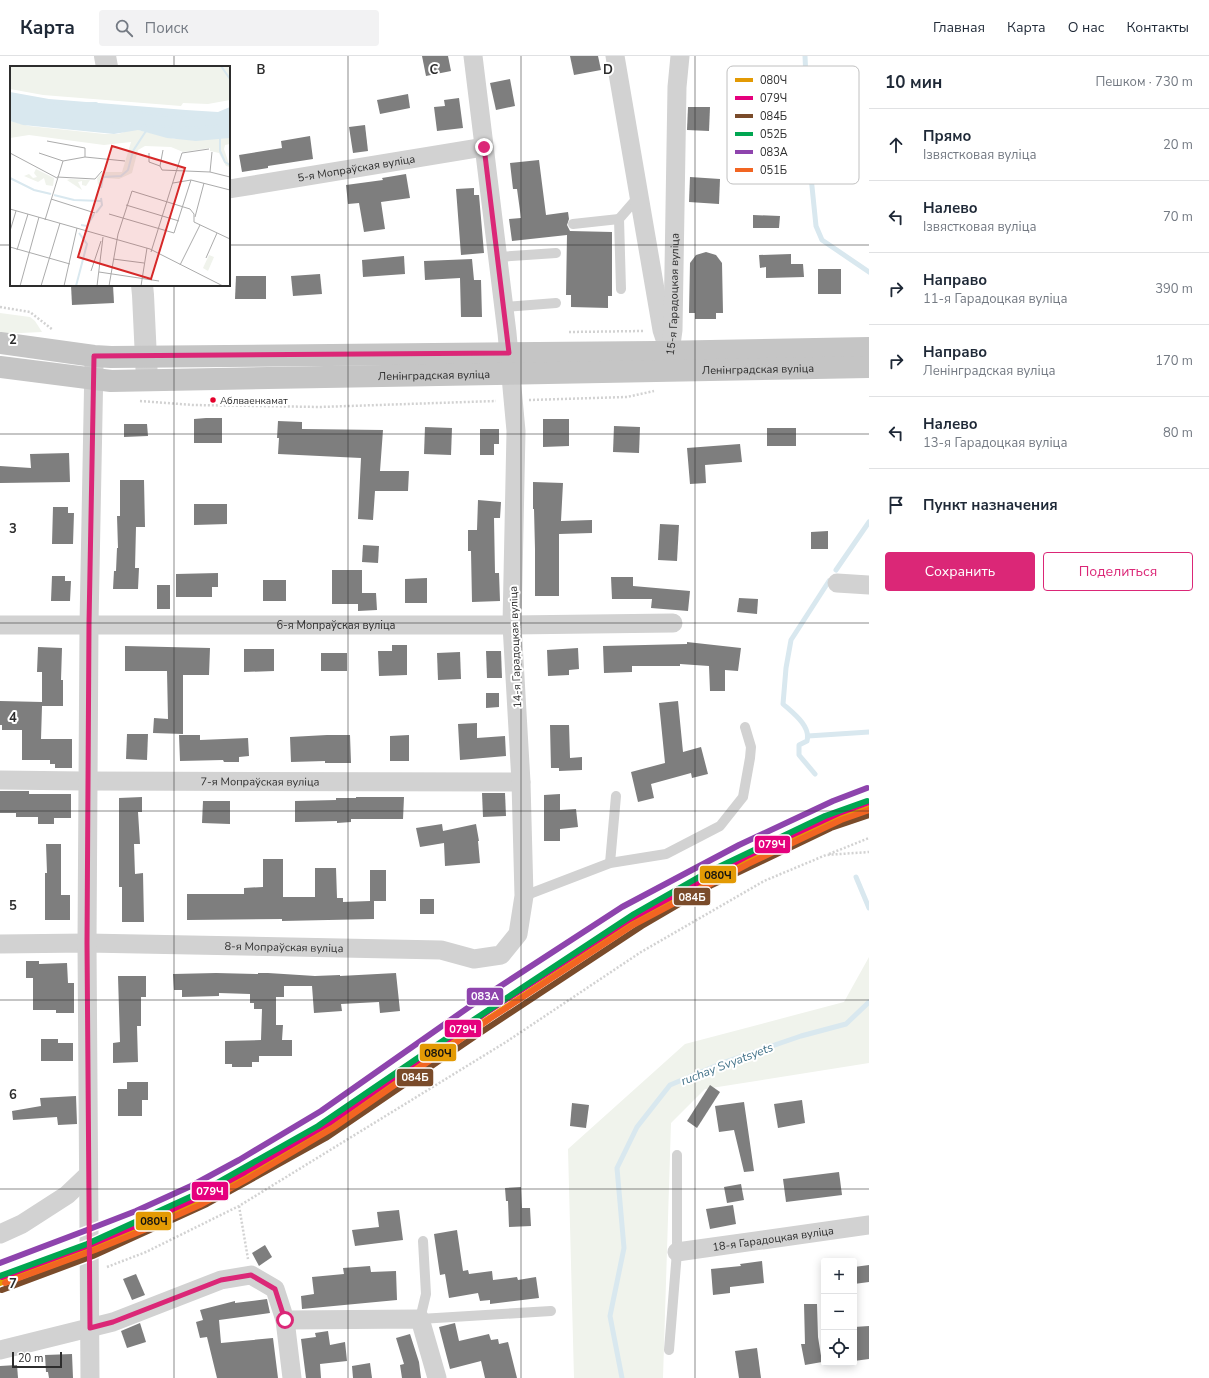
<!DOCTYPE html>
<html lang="ru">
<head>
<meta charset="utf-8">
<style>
  body { margin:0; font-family:"Nunito Sans",sans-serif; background:#f2f2f3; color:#1f2937 }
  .controls { position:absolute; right:12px; bottom:12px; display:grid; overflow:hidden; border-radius:4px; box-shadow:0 2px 10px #0003 }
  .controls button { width:36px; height:36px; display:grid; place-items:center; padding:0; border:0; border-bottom:1px solid #e0e1e3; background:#fff; color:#1f2937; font:20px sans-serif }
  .scale { position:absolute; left:12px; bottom:10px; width:50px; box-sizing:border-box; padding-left:4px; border:2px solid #2d2d2d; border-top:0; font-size:11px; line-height:14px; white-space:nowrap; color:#2d2d2d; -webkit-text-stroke:3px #fff; paint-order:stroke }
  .stop { position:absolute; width:12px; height:12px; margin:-9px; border:3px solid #db2777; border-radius:50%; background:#fff }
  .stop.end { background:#db2777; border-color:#fff; box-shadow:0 1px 4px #0008 }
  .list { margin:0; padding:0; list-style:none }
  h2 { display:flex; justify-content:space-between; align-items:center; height:52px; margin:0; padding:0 16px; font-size:17px }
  h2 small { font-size:13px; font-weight:400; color:#747a83 }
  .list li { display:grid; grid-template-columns:26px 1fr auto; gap:12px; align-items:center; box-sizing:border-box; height:72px; padding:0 16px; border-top:1px solid #e0e1e3 }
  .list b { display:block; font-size:15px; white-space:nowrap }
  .list p { margin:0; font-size:13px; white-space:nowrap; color:#747a83 }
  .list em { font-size:13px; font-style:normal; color:#747a83 }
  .actions { display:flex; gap:8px; padding:12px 16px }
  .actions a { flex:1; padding:9px 0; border:1px solid #db2777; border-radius:4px; text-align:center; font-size:14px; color:#db2777 }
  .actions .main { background:#db2777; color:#fff }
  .icon { flex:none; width:22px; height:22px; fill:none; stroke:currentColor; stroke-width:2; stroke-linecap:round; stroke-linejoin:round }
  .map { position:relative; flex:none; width:869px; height:1322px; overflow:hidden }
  header { display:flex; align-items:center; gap:24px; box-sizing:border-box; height:56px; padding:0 20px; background:#fff; border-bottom:1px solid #e0e1e3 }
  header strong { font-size:19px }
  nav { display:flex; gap:22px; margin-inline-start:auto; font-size:14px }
  .search { width:280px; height:36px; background:#f2f2f3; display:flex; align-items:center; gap:10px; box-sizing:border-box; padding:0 14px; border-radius:4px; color:#747a83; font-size:15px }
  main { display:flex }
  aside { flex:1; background:#fff }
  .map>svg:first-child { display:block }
  .green { fill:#f0f3ec }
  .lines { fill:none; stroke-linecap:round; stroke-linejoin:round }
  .stream { stroke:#d9e8ef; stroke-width:5 }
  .building { fill:#7e7e7e }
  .path { stroke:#d2d2d2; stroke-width:2.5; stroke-dasharray:2 2; stroke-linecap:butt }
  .service { stroke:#d2d2d2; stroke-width:10 }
  .minor { stroke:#d2d2d2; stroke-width:19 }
  .tertiary { stroke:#d2d2d2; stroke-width:22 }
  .primary { stroke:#c5c5c5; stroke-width:22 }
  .rail-1-casing { stroke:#fff; stroke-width:9 }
  .rail-2-casing { stroke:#fff; stroke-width:9 }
  .rail-3-casing { stroke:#fff; stroke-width:9 }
  .rail-4-casing { stroke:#fff; stroke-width:9 }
  .rail-5-casing { stroke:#fff; stroke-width:9 }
  .rail-6-casing { stroke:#fff; stroke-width:9 }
  .rail-1 { stroke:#e39a04; stroke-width:6 }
  .rail-2 { stroke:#e5007d; stroke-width:6 }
  .rail-3 { stroke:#7a4b2a; stroke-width:6 }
  .rail-4 { stroke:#00a651; stroke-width:6 }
  .rail-5 { stroke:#8e44ad; stroke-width:6 }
  .rail-6 { stroke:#f26522; stroke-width:6 }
  .route { stroke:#db2777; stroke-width:5 }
  .grid { fill:none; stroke:#2d2d2d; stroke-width:1; stroke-opacity:0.55 }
  .bus-dot { fill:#e4002b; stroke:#fff; stroke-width:1.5 }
  .labels { text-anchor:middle; stroke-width:4; stroke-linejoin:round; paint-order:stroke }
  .bus-label { font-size:10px; fill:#2d2d2d; stroke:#fff; text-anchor:start }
  .street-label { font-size:11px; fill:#2d2d2d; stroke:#fff }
  .water-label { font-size:12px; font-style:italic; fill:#427289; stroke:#fff }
  .inset-river { fill:none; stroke:#d9e8ef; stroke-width:2 }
  .inset-road { fill:none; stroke:#ababab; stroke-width:1 }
  .view { fill:#d62828; fill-opacity:0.15; stroke:#d62828; stroke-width:2 }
  .inset-edge { fill:none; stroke:#2d2d2d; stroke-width:2 }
  .key { fill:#fff; stroke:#c0c0c0; stroke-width:1 }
  .key-label { font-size:11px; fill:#2d2d2d }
  .grid-label { font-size:13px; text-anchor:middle; font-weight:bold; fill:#2d2d2d; stroke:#fff; stroke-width:4; stroke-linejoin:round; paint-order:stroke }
  .line-badge { stroke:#fff; stroke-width:1.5 }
  .badge-label { font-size:11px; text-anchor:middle; font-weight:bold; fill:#fff }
  .pale-badge-label { font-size:11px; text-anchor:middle; font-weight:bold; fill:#111 }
</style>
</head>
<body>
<header>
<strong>Карта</strong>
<div class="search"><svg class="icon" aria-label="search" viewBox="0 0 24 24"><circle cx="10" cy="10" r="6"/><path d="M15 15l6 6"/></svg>Поиск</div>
<nav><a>Главная</a><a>Карта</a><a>О нас</a><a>Контакты</a></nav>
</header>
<main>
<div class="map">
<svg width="869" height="1322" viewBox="0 0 869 1322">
  <rect width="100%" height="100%" fill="#fff"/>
  <g class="green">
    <path d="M0 257 30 261 35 265 42 276 0 278Z"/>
    <path d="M869 901V1007L705 1033 671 1067 663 1322H574L568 1093 685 988 844 946Z"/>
  </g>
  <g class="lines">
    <g class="stream">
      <path d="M805 0 807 45 811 75 809 101 816 170 822 184 869 216"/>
      <path d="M836 514 869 466"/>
      <path d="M808 680 869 676"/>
      <path d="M815 718 799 699V689L807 685C811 670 793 657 783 648L786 612 791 584 829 525"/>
      <path d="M856 821 869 852"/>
      <path d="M622 1322 610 1260 624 1192 617 1112 637 1071 670 1029 725 1006 801 980 846 968 869 946"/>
    </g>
  </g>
  <g class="building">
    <path d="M422 0H448L451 15 426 20Z"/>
    <path d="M570 0H598L601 14 574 19Z"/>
    <path d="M510 23 515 50 496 54 490 27Z"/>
    <path d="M408 38 410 52 380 58 377 44Z"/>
    <path d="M459 42 463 72 437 75 434 51 445 50 444 44Z"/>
    <path d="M688 51H710L709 75 687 74Z"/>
    <path d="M365 69 368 95 353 97 349 71Z"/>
    <path d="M310 80 313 103 268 110V112L242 116 239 99 282 92 281 85Z"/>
    <path d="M539 104 546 159 568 156 569 163 567 169 570 175 612 176V240H608V252L571 251V239H566L567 179 512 185 509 163 521 162 517 133H513L510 107Z"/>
    <path d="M406 118 410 142 381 146 385 173 364 176 359 147 348 148 346 129 383 124 382 122Z"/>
    <path d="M690 121 720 123 719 148 689 146Z"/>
    <path d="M474 132V139H479L484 197 461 199 456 133Z"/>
    <path d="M753 159 780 160 779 172H753Z"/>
    <path d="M706 196 716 199 722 207 723 257H716V263H695V257H689L690 207 696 199Z"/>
    <path d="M791 198V208H803L804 221 766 222V211L760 212 759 199Z"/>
    <path d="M404 200 405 218 363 221 362 204Z"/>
    <path d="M472 203 474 224H481L482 261H461L460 222 425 224 424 205Z"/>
    <rect x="818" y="213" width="23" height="25"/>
    <path d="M320 218 322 238 293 240 291 220Z"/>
    <path d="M236 220H266V243H235Z"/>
    <path d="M71 229H113L114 247 72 249Z"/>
    <path d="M206 362H222V387H194V363Z"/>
    <path d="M543 363H569V390L543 391Z"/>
    <path d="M278 365 302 366V373L383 374 380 415H409L408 435H375L373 464 358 463 361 402 278 398 279 382H277Z"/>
    <path d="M124 368H147L148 380 124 381Z"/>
    <path d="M614 370 640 371 639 397 613 396Z"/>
    <path d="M425 371 452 372 451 399 424 398Z"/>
    <rect x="767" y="372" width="29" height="18"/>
    <path d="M480 373H499V388H494V399H480Z"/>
    <path d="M740 388 742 406 705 409 706 427 690 428 687 392Z"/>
    <path d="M69 397 70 426 0 427V410L31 412 30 398Z"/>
    <path d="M120 424H144L145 471H136L135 512H139L138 533H113L114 515H116L117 492H118L117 460H120Z"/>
    <path d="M533 426 563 427 561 465 592 464V477L559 478V540H535V493L534 453H533Z"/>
    <path d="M478 444 501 446 500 462H494L495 517H499L500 545 472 546 471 495H468V474H477Z"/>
    <path d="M194 448H227V468L194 469Z"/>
    <path d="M53 451H68V457H74L73 488H52Z"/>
    <path d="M660 468 679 469 677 505 658 504Z"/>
    <path d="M828 475V493H811V476Z"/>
    <path d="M363 489 379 490 378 507 362 506Z"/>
    <path d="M332 514H362V537H376L377 554 358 555V548H332Z"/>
    <path d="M218 517V531H212V541H176V518Z"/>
    <path d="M52 520H65V525H71L70 545H51Z"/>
    <path d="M611 521H633V530L690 535 688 555 651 552 652 543H612Z"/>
    <path d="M427 522V547H405V523Z"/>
    <rect x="263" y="524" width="23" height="21"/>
    <rect x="157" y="529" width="13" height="24"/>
    <path d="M739 542 758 543 757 558 737 556Z"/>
    <path d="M687 586 741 592 738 615 725 614V635H710L709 610 680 608V610H632V616L604 617 603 590 687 588Z"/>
    <path d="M392 589H407V619L379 620 378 595H392Z"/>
    <path d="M125 590 210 592 209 619H183V678L153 677 154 662 168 663 167 615H125Z"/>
    <path d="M38 591 62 592 61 624H63V650H42L41 683H72V712H55V708H50V704H22V674H2V669H0V645L42 646V616H37Z"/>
    <path d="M578 592 579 613 569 614V619L548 620 547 594Z"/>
    <path d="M244 593H274V615L244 616Z"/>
    <path d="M486 595H501L502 622H487Z"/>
    <path d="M460 596 461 623 438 624 437 597Z"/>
    <rect x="321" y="597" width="26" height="18"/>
    <path d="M486 637H499V651L486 652Z"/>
    <path d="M678 645 683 696 701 691 708 718 692 722 691 717 651 728 654 742 638 746 631 716 665 707 659 647Z"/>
    <path d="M477 667V682L505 680 506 700 460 704 458 668Z"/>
    <path d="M550 669H569L570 702 582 701V714L559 715V712H551Z"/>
    <path d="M127 678H148L147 704 126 703Z"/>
    <path d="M179 679H200V684L248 682 249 700 239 701V706H224L223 704 180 705Z"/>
    <path d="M327 679H350L351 707H325V705L291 706 290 681Z"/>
    <path d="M409 679V705H390V680Z"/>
    <path d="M0 735H29V738H71V762H54V768H38V761H16V757H0Z"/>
    <path d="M482 737H505L506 760 483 761Z"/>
    <path d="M560 738V754L576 753 578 771 560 773V785H544V739Z"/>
    <path d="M142 741V756H138L140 788H134L135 818 143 817 144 866H122V831H119V742Z"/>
    <path d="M356 741H404L403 763H351V766L337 767V765L295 766V745L336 744V742H356Z"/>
    <path d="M203 745H230V768L202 767Z"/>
    <path d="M442 768 443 775 476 768 479 785H478L480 807 445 810 444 787 420 791 416 772Z"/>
    <path d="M46 788H61V839H70V864H45V817H47Z"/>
    <path d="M263 803H283V841H315V812H336L337 842H343V846L370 845V814H386V845H374V863L282 865V863L187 864V838H244V832L263 831Z"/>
    <rect x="420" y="843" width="14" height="15"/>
    <path d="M26 905H39V908L67 907 68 927H74V957H56V954H33V922H26Z"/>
    <path d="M216 917 258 918V917H268L315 920 340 919V920L396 917 400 955 380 957 379 946 341 948 342 955 314 957 312 930H284V941H276V969H283L282 984H292V1000H259V1006H252V1011H232V1008H225V985L261 984 262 953H254V947H250V938L219 937V940L182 941V934H174L173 918Z"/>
    <path d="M118 920H146V941H141V970H137L138 1006 113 1007V987L120 986Z"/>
    <path d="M41 983H58V987H73V1005H41Z"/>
    <path d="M127 1026H148V1044H142V1060H118V1033H127Z"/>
    <path d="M710 1029 720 1036 697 1072 687 1065Z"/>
    <path d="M76 1040 77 1068 58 1069 57 1061 13 1064 12 1055 41 1050 40 1042Z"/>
    <path d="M802 1044 805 1067 778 1072 774 1048Z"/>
    <path d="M744 1046 754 1115 744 1116 734 1074 719 1076 715 1050Z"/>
    <path d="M572 1047 589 1049 586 1072 570 1070Z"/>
    <path d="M839 1116 842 1139 786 1146 783 1123Z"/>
    <path d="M741 1128 744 1144 727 1147 724 1131Z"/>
    <path d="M521 1131 522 1152H530L531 1170 509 1171 508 1145H506L505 1132Z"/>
    <path d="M733 1149 736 1168 710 1173 706 1153Z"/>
    <path d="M399 1154 403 1184 355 1190 352 1174 379 1171 377 1156Z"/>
    <path d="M457 1174 463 1215 468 1214 469 1218 492 1215 493 1224 517 1221 518 1224 536 1221 539 1242 490 1248V1244L480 1245 478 1237 449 1242 445 1218 440 1219 434 1178Z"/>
    <path d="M265 1189 272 1201 259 1210 252 1197Z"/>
    <path d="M762 1205 764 1227 730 1231V1237L713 1239 711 1213 741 1210 740 1208Z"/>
    <path d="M869 1209V1226L854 1228V1211Z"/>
    <path d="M370 1210 371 1216 396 1215 397 1244 302 1253 301 1240 314 1238 312 1221 344 1218 343 1212Z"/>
    <path d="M136 1218 145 1239 132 1244 123 1223Z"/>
    <path d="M267 1243 270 1257 219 1264 221 1287 273 1282 278 1322H217L207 1281 200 1282 196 1266 203 1264 200 1254 235 1245V1247Z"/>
    <path d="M804 1248H817L818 1281 822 1306 805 1309 801 1288H805Z"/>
    <path d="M140 1267 146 1286 127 1292 121 1275Z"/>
    <path d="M455 1267 459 1285 489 1278 491 1284 498 1283 499 1288 508 1286 517 1322H485L481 1305 450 1313 439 1271Z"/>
    <path d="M869 1270V1303L854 1305V1271Z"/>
    <path d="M328 1275 330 1289 345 1286 347 1305 320 1308 321 1322H306L301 1283 316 1281 315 1277Z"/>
    <path d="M410 1278 419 1306 421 1322H402L400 1309 404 1308 396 1282Z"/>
    <path d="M757 1292 761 1322H739L735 1295Z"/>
    <path d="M72 1298 73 1322H49L48 1316H46L45 1299Z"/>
    <path d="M370 1307 372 1322H353L352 1310Z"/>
    <path d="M17 1309 18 1322H0V1310Z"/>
  </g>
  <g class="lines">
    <g class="path">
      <path d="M0 251 30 256 53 274"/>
      <path d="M569 276 644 275"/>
      <path d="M529 344 627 341 654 335"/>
      <path d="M140 345 193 349 320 351 496 345"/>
      <path d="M829 798 869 782"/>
      <path d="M239 1150 248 1203"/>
      <path d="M107 1211 146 1196 239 1150 506 986 641 896 764 825 826 799 869 796"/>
    </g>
    <g class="service">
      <path d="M573 168 619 163"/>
      <path d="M498 201 556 197"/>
      <path d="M621 233 619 163 639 140"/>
      <path d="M504 251 556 247"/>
      <path d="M610 807 616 740"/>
      <path d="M524 840 610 807 666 798 720 770 743 741 750 702 751 691 745 671"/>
      <path d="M423 1185 426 1238 420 1263 551 1255"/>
      <path d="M669 1294 677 1196V1099"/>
    </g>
    <g class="minor">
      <path d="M615 0 662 274 667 289"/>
      <path id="s1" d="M229 133 484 91"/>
      <path id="s2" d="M670 311V296L673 274 677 31 680 0"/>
      <path d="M837 527 869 529"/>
      <path id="s3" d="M0 569H512L673 567"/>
      <path id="s4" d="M0 724 83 725 521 726"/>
      <path id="s5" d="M0 888 87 887 441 894 474 903 501 899 518 878 524 840 521 726 512 569 516 375 507 277 473 0"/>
      <path d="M0 1178 22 1168 67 1139 88 1119"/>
      <path id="s6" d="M677 1196 869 1169"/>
      <path d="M285 1264 420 1263 437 1322"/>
      <path d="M0 1294 113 1266 221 1224 251 1219 275 1233 285 1264 292 1322"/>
      <path d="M90 1322 87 887 89 568 94 307"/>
    </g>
    <g class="tertiary">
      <path d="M105 0 107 11"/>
      <path d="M142 229 143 239 147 324"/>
    </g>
    <g class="primary">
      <path d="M0 287 94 300 111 301 656 296 869 292"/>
      <path id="s7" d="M0 311 111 325 869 311"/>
    </g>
    <g class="rail-1-casing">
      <path id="rail-1" d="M0 1227 90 1194 204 1142 322 1076 479 969 638 864 709 823 828 766 869 752"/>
    </g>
    <g class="rail-2-casing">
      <path id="rail-2" d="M2 1221 92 1188 142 1167 197 1142 245 1116 329 1067 487 956 630 863 745 801 839 757 869 746"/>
    </g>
    <g class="rail-3-casing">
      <path id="rail-3" d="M2 1234 93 1200 207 1148 326 1082 483 975 642 870 712 829 831 772 869 759"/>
    </g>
    <g class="rail-4-casing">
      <path id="rail-4" d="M0 1220 87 1188 201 1136 318 1070 475 963 634 858 706 817 825 760 867 745"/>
    </g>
    <g class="rail-5-casing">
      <path id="rail-5" d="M0 1207 87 1174 136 1155 191 1130 239 1104 321 1055 479 944 622 851 739 789 833 745 867 732"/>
    </g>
    <g class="rail-6-casing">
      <path id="rail-6" d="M5 1227 95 1194 144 1174 200 1149 249 1122 333 1072 491 962 633 869 748 808 841 764 869 754"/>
    </g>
    <use href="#rail-1" class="rail-1"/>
    <use href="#rail-2" class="rail-2"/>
    <use href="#rail-3" class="rail-3"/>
    <use href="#rail-4" class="rail-4"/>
    <use href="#rail-5" class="rail-5"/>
    <use href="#rail-6" class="rail-6"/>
  </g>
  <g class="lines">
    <path class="route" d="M285 1264 275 1233 251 1219 221 1224 113 1266 90 1272 87 887 89 568 94 300 509 297 484 91"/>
  </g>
  <path class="grid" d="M174 0V11M348 0V1322M521 0V1322M695 0V1322M0 189H11M229 189H869M174 229V1322M0 378H869M0 567H869M0 755H869M0 944H869M0 1133H869"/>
  <circle class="bus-dot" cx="213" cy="344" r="3.5"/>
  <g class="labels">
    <g class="bus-label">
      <text x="220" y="348">Аблваенкамат</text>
    </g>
    <g class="street-label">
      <text dy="4" stroke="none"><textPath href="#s1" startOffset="129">5-я Мопраўская вуліца</textPath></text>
      <text dy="4" stroke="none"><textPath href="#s2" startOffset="73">15-я Гарадоцкая вуліца</textPath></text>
      <text dy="4" stroke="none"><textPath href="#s7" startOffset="759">Ленінградская вуліца</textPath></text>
      <text dy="4" stroke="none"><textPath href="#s7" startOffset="435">Ленінградская вуліца</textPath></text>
      <text dy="4" stroke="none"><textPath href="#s3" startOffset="336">6-я Мопраўская вуліца</textPath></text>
      <text transform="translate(515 591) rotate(-92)" y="4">14-я Гарадоцкая вуліца</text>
      <text dy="4" stroke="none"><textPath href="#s4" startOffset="260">7-я Мопраўская вуліца</textPath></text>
      <text dy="4" stroke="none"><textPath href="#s5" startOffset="284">8-я Мопраўская вуліца</textPath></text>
      <text dy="4" stroke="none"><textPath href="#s6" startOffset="97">18-я Гарадоцкая вуліца</textPath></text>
    </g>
    <g class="water-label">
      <text transform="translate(727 1008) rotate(-21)" y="4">ruchay Svyatsyets</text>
    </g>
  </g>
  <g transform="translate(10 10)">
    <rect width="220" height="220" fill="#fff"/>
    <path d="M0 0H220V34L198 38 173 37 171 40 33 29 0 23ZM0 55 19 60 95 68H108L124 63 165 73 220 72V78L215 79 214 83 220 101 216 100 209 87 200 85V82L173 86 161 81 135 80 128 84 122 107 109 113 95 112 88 119 87 112 93 106H112L121 76 94 79 19 69 0 72ZM26 103 44 112 43 120 36 119 34 112 28 116 14 110 19 108 23 112 27 111 24 107ZM57 114 60 113 80 114 76 120 72 119V115L68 116 72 124ZM199 189 204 191 198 205 193 202Z" fill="#f0f3ec"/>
    <path d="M0 26 39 33 176 44 208 46 220 41V72L186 75 157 72 128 64 104 68 13 59 0 55Z" fill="#d9e8ef"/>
    <path class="inset-river" d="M211 0 220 13M220 52 185 53 99 43 86 37 34 38 28 43 32 51 39 53 176 62 220 59M210 72V85L215 96 220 99M0 112 24 124 41 128M91 122 93 111 111 110 118 104 123 85 136 65M44 129 64 134 91 135M86 147 92 139 91 132M71 159 77 160 84 148M66 220 77 178 69 167"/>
    <path class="inset-road" d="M37 75 75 82V91M0 87 47 112M29 87 53 95M139 87V96L150 100M150 100 152 104 200 106 220 111M150 100 153 84M200 106 202 86M47 111 85 113 92 105M163 117 181 114 220 124M41 133 85 147M116 139 169 155M0 143 140 183 213 220M99 148 164 167 181 114M185 151 194 117M35 154 53 95 75 91 115 95M0 165 6 145M0 181 60 198M7 184 18 148M141 186 172 87 199 83M196 192 207 167M103 193 134 197M170 199 190 159M81 205 91 175M89 206 149 215M10 220 29 151M31 220 50 157M54 220 67 162M87 220 93 171M99 220 108 168 122 125 180 143 184 148V156L220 173M131 220 137 182"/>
    <path class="view" d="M102 80 175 102 141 213 68 191Z"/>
    <rect width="220" height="220" class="inset-edge"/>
  </g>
  <rect x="727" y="10" width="132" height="118" rx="6" class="key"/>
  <rect x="735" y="22" width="18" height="4" fill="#e39a04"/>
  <rect x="735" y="40" width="18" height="4" fill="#e5007d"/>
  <rect x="735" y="58" width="18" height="4" fill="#7a4b2a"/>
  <rect x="735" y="76" width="18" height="4" fill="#00a651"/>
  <rect x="735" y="94" width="18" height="4" fill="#8e44ad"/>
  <rect x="735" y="112" width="18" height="4" fill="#f26522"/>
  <g class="key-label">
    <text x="760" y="28">080Ч</text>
    <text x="760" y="46">079Ч</text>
    <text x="760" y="64">084Б</text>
    <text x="760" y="82">052Б</text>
    <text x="760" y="100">083А</text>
    <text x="760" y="118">051Б</text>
  </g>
  <g class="grid-label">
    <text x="261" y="18">B</text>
    <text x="434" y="18">C</text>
    <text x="608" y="18">D</text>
    <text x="13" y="288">2</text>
    <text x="13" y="477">3</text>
    <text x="13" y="666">4</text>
    <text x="13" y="854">5</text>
    <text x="13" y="1043">6</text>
    <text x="13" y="1232">7</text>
  </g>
  <g class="line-badge">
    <rect x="754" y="779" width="37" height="19" rx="4" fill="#e5007d"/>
    <rect x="699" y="809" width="38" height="19" rx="4" fill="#e39a04"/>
    <rect x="673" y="831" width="38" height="19" rx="4" fill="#7a4b2a"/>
    <rect x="466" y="931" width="38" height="19" rx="4" fill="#8e44ad"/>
    <rect x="444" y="963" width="38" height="19" rx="4" fill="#e5007d"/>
    <rect x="419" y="987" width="38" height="19" rx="4" fill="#e39a04"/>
    <rect x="396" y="1012" width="38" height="19" rx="4" fill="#7a4b2a"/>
    <rect x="191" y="1125" width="38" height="20" rx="4" fill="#e5007d"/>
    <rect x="135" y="1155" width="37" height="20" rx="4" fill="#e39a04"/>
  </g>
  <g class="badge-label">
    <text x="772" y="792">079Ч</text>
    <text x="692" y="845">084Б</text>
    <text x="485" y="944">083А</text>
    <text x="463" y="977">079Ч</text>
    <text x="415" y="1025">084Б</text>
    <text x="210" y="1139">079Ч</text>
  </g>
  <g class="pale-badge-label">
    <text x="718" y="823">080Ч</text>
    <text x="438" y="1001">080Ч</text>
    <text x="154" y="1169">080Ч</text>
  </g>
</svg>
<div class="controls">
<button>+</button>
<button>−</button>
<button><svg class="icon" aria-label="locate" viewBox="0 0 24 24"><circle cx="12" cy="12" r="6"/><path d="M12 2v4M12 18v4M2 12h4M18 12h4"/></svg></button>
</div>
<div class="scale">20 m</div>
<div class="stop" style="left:285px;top:1264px"></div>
<div class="stop end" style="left:484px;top:91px"></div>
</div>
<aside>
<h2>10 мин<small>Пешком · 730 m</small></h2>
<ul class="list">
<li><svg class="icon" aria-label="ahead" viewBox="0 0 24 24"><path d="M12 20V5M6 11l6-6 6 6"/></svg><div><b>Прямо</b><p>Ізвястковая вуліца</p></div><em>20 m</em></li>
<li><svg class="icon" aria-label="left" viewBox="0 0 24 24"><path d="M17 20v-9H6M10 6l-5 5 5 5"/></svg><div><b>Налево</b><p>Ізвястковая вуліца</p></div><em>70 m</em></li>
<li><svg class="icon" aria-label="right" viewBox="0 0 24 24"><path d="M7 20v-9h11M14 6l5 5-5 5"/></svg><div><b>Направо</b><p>11-я Гарадоцкая вуліца</p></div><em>390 m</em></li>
<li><svg class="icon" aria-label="right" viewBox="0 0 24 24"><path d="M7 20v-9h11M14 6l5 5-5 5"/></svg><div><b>Направо</b><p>Ленінградская вуліца</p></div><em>170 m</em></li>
<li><svg class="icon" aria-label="left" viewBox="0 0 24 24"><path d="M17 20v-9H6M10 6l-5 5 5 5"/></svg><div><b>Налево</b><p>13-я Гарадоцкая вуліца</p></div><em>80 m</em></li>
<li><svg class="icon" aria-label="arrive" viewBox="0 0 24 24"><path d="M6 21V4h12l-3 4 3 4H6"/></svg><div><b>Пункт назначения</b></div></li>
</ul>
<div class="actions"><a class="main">Сохранить</a><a>Поделиться</a></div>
</aside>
</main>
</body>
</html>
